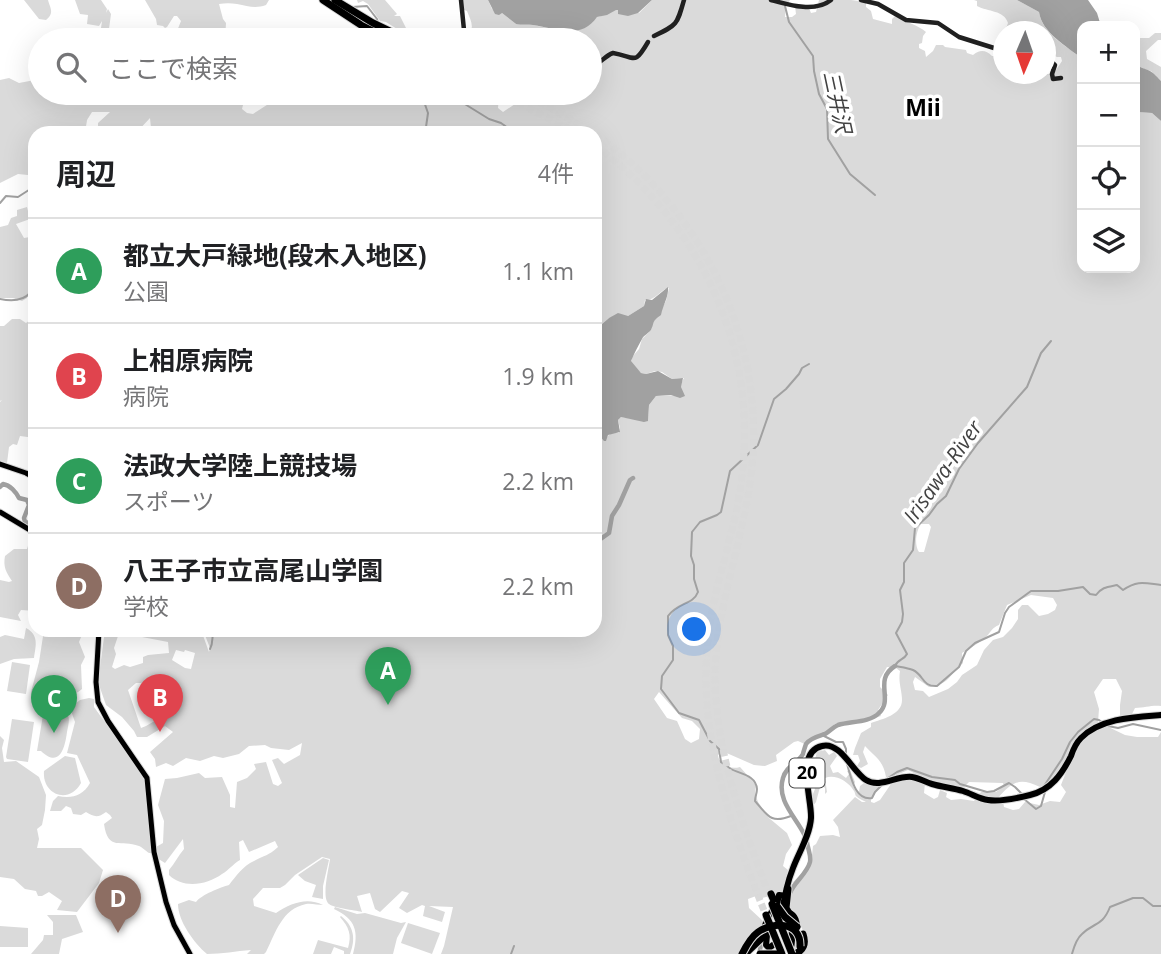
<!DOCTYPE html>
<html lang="ja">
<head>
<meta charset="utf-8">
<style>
  body { margin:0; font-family:"Open Sans","Noto Sans JP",sans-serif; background:#f6f6f6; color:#202124 }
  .controls { position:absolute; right:21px; top:21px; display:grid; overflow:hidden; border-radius:14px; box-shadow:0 7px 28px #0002 }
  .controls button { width:63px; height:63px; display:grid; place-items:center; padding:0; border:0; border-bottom:2px solid #e0e0e0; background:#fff; color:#202124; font:35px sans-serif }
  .compass { position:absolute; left:993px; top:21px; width:63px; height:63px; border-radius:50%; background:#fff; box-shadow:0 7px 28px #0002; rotate:182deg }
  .you { position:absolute; left:695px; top:630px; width:24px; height:24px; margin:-18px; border:5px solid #fff; border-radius:50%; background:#1a73e8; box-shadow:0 0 0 10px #1a73e833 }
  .badge { display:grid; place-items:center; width:46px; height:46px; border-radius:50%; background:#111827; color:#fff; font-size:23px; font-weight:700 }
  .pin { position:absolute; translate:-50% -58px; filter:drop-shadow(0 2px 4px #0008) }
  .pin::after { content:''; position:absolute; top:37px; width:24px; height:21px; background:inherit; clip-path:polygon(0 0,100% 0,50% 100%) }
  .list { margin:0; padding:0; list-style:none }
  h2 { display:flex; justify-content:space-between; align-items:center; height:91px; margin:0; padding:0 28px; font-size:30px }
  h2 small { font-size:23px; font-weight:400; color:#757577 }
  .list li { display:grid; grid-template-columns:46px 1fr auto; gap:21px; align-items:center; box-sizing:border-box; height:105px; padding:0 28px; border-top:2px solid #e0e0e0 }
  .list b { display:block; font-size:26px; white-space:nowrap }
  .list p { margin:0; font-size:23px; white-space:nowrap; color:#757577 }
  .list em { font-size:23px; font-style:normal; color:#757577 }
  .icon { flex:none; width:38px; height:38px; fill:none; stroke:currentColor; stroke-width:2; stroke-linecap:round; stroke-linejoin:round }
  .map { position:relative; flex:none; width:1161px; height:954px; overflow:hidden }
  .search { position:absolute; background:#fff; box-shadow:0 7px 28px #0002; left:28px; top:28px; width:574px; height:77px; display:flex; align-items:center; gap:18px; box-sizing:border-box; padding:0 24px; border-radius:38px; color:#757577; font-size:26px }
  .panel { position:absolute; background:#fff; box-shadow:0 7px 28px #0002; left:28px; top:126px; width:574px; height:511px; border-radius:21px }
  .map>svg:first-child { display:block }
  .green { fill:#dadada; fill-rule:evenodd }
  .water { fill:#a1a1a1 }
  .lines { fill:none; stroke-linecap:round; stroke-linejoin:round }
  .stream { stroke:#a1a1a1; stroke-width:2 }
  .river { stroke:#a1a1a1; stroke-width:4.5 }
  .motorway-tunnel { stroke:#d9d9d9; stroke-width:7; stroke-dasharray:7 3.5; stroke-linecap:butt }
  .primary-casing { stroke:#dbdbdb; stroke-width:7 }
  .trunk-casing { stroke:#dbdbdb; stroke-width:8 }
  .motorway-casing { stroke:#dbdbdb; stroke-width:9 }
  .secondary { stroke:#202020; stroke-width:4.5 }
  .primary { stroke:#000; stroke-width:5 }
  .trunk { stroke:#000; stroke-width:6 }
  .motorway { stroke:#000; stroke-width:7 }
  .motorway-bridge-casing { stroke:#dbdbdb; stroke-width:9; stroke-linecap:butt }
  .motorway-bridge { stroke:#000; stroke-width:7 }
  .labels { text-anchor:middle; stroke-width:7; stroke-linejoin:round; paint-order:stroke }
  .shield { fill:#fff; stroke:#4c4c4c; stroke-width:2 }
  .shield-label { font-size:18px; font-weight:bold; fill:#000 }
  .water-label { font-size:21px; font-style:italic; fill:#424242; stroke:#fff }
  .quarter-label { font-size:23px; font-weight:bold; fill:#000; stroke:#fff }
</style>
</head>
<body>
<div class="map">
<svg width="1161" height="954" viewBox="0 0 1161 954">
  <rect width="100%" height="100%" fill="#fff"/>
  <g class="green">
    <path d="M24 0H48C50 8 55 13 46 20L39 19Z"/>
    <path d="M75 0H101L107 9 106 13 108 9 111 14 109 29 101 28 102 21 99 26 87 24 88 15 80 14Z"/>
    <path d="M145 0H269L266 5C255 9 248 6 237 4 231 3 225 3 219 4L223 19 226 23 225 40H177L175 36 181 21 177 16H174L167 27 165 28 163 26 157 25 156 19Z"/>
    <path d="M357 0H385L397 14 394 16H400L412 40H407L408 36 386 22 380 21 368 4 363 1 358 3Z"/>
    <path d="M463 0H488L492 9 502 13 516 24H528L568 32 597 17 601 16 617 9 639 13 652 0H790L786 6 785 17H792L796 14 795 6 809 8 811 13 816 12 819 0H851L866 2V7L871 11 873 19 892 24V19L895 16C906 22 918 25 926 32L923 36 922 43 919 44V48L925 51 926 57 933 51 936 45H943L945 47 966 50 967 53 973 55C980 49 986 50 992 56H996L998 53 999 58 1003 56 1004 74H1050L1054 73 1062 61 1061 57H1057L1051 54 1052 49 1046 42V32L1005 31 1008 23C1004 10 988 12 977 6V1L974 0H1017L1039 12C1042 34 1067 46 1082 59V268H1135V110L1138 112 1152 113 1161 121V706C1151 705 1145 708 1135 708L1132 714 1120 716V705L1122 691 1116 679H1103L1094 692 1099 709 1098 722 1125 735 1137 737H1158L1161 732V954H802L805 934 788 903 793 882 811 865 813 846 816 844 820 836 833 835 840 837 838 827 833 820 855 797 862 802H866C863 800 859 799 856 796 855 795 855 792 854 791 848 781 835 774 825 778L827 792 825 794V788L823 786 820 787 816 802 813 806 811 799 815 789C808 780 807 770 810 759H815L817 752 825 750 829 755 834 752 837 756 830 766 833 773 838 772 846 778 849 774 847 771 850 770 855 782 853 786 856 791 859 792 860 786 864 783 879 785V787L871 800V802L874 803 880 800 893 781 913 778 925 783 924 793 934 799 938 797 940 790 947 793 946 797 951 800 961 799 974 801 981 792H996L1004 786 1003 783 969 782 962 789 935 784 908 770 892 777H886C883 760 876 758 865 746L863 752 868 764 861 768 857 766 860 761 858 755H853L855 748 861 733 871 727V723C882 719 902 715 902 700 902 690 898 683 900 671L896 668 887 667 880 679V687L888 695 878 710 881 716 862 722H843L835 724 826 735 817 738 807 745 798 741 794 742 776 755 777 761 765 766 754 765 722 751 717 756C722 765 730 770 740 767L756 785 755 793 758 802 769 818 787 833 792 845 786 854 783 866 788 870 783 893 762 898 756 896 748 899 749 908 763 921 762 926 741 954H441L444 946 453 907 429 906 445 912 442 922 423 916 425 906 422 905 407 913 399 908 409 893 402 891 380 912 375 909 370 893 357 896 362 912C354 910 334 908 329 904 321 898 329 868 330 859L322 857 295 875 285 885 280 888H263L253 899 254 906 276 913C291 903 307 897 323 905 318 905 311 903 306 904 282 909 276 932 266 952L264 954H247L251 950C236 951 222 954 207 954 194 943 178 921 178 904L189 900 196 902C201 895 221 887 229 885 236 876 243 866 254 861 265 855 268 856 278 847L275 841 249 852 243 840 239 842 240 860C233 864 229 870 222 874 207 885 183 889 169 875V870C175 863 178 856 184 849L183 839 165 863 157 858 156 847 163 843 164 821 158 805 165 779 177 778 199 773 205 778 222 777 230 795V807L235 808 237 782 247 778 256 769 254 764 266 762 273 784 278 786 282 783 272 760 278 758 284 764 300 755 302 743 289 750 271 748 265 745 249 746 239 754 223 758 214 756 200 761 186 758 173 766 166 763 156 767 155 759 150 752 173 732 165 726 147 737H137L134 731 122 717 106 705 98 682 105 630H122L127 633 128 636H118L114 648 116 654 112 667 115 669 124 665 130 667 143 663V657L148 655 169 653 168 642 142 637 139 634V630H153L158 634 162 633 164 630H201L209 652 210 648 203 630H595V411L598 416 605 441C608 435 610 432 619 433L620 428 618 420 621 417 648 421 649 405 656 396 684 395C680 390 680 384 684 378L672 379 662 372 655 371 646 374 641 373 631 364V361L632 357 639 349 642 339 651 330 652 324 666 301 669 288C659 290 657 300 645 300L644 306 628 316 609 318 602 324 595 323V133H148L151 128 150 118 136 133H98V123L110 112H92L87 120 85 133H35V173L28 175 18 174 0 183V80L9 78 19 83 40 79V93L73 94 76 93H228V96L243 105 242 109 247 113 253 114 270 103 268 96H265L254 102 245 100 244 103 231 96 252 99 262 93H298L309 95 301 93H309L310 94 311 93H501L499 95 498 108 503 112 521 100 525 93H590V40H467L466 37C476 29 471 21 467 11L464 10ZM921 524H929L931 527 924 552H919C914 545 916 531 921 524ZM1031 595 1053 598 1057 605 1055 610 1048 614 1039 616 1028 605H1022L1018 610V619L1012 628 1003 637 993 640 984 650 977 665 962 675 957 682 948 689 929 697 923 691 915 690 913 682 915 677 929 687C950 684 948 676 963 663L962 653C968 650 982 641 987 636 992 630 992 628 999 625L1007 605ZM176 650 184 652 185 650 195 653 191 669 185 668 172 660ZM153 679 165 715 146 726 141 728 128 690 136 683H141ZM659 692 682 718 692 721 700 729 699 739 691 743 685 739 677 721 667 718 654 699ZM1063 766 1066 772 1061 785 1066 792 1060 802 1050 801 1039 805 1025 802 1019 809 1013 810 1004 807 1003 801 998 798C1012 782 1019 777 1040 787L1049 784Z"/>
    <path d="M1155 33H1161V40H1158L1146 51 1147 59 1161 67V81L1151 71 1140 68 1136 65 1135 60V38H1149Z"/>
    <path d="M27 207 30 219 16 224 24 238 30 237 35 234V293H30L28 294 27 298 22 301 13 298H0V227L8 225 11 218 17 216V210Z"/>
    <path d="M12 319H20L26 323 30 320H35V438L20 436 17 445 13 444 9 447 7 463 0 461V402L2 400 0 401V326H4Z"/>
    <path d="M33 534 35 536V611L21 610 18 615 21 621 0 617V580L9 582 12 581C6 572 3 567 5 556L14 549H27L31 536Z"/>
    <path d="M26 628C39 635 36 645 34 658L14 659 0 664V637L5 635 24 639Z"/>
    <path d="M44 630H84L79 642 85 657 81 665 82 689C72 698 46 704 33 699L31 692 39 662Z"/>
    <path d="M12 662 30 665 26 694 7 691Z"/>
    <path d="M89 698 94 699V707L144 776 146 784 151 853H149C146 851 142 847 139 846 121 839 108 852 104 824L112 818 110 815 106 812C98 818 94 817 86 812L81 815 73 814 71 808 66 806 61 811H50L53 801 58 796C71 799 83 796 90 783L77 755 67 753 75 722 70 708 80 700Z"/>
    <path d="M54 706C61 707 66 708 68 715 70 720 68 726 67 732 65 747 60 769 41 751H37L44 709H47Z"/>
    <path d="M12 719 34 722 28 762 7 759 6 757Z"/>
    <path d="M0 736 4 740 2 748 4 762 16 761 39 777 46 795 45 810 42 825 37 829 39 839 37 848H81L103 870 99 883 77 912 57 910 62 901 49 892 42 896H38L36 891 25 889 14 879 0 877Z"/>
    <path d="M65 756 75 758 81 783C69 805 42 795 44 771Z"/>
    <path d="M323 858 329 860 323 886V899L312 897 316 885 305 881 298 875Z"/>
    <path d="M335 907 357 914 365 913 401 923 406 922 397 938 393 954H353C359 932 356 919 334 909Z"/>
    <path d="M47 915H76L83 932 62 939 59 954H31L43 940 44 935H53V922Z"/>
    <path d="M341 916C354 926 356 939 350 954H344V951L334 947 331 954H313L318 940 348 948C352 935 349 927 340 917Z"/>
    <path d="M408 923 440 933 432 954 401 943Z"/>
    <path d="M0 926 28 928V947H0Z"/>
  </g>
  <g class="water">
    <path d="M488 0H652L638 13 628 16 618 14V10H616L607 15 597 17C581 40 557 29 533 25 527 24 522 25 516 24L502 13 499 15 495 14Z"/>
    <path d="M1017 0H1088L1097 13 1101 26H1082V59C1067 46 1042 33 1039 12Z"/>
    <path d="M1135 59C1138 69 1142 67 1150 71 1154 73 1158 78 1161 81V121L1152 113 1138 112 1135 110Z"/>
    <path d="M668 287C669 296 663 305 661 315 651 322 655 322 651 330 649 333 644 335 642 339 638 346 634 354 631 361L641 373 646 374 658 371 672 379 683 378 681 387 685 396 680 398 671 395 656 396 649 405 648 421 644 422 621 417 618 420 620 432 608 435 606 441H604C593 428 603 421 595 411V323L602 324 609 318 618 313 628 316 644 306 646 299 652 300Z"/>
  </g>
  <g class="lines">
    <g class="stream">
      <path d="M785 6 789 22 813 56 814 71 819 94 827 109 828 139 850 174 875 195"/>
      <path d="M352 7 367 6 377 19 378 23"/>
      <path d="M421 93 428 113 426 127 429 133"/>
      <path d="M447 93 489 119 501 123 515 133"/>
      <path d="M0 203 6 196 18 197 35 186"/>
      <path d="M0 299C10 301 23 301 30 293L35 295"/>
      <path d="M1051 341 1041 353 1027 387 978 443 959 469 946 496 937 504 929 515 915 528 913 550 904 563V582L900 590 903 614 902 622 896 633 907 654C904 660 898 659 895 666 900 667 908 668 913 670 924 675 922 687 937 686L959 667 966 651 975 643 999 632 1005 613 1009 607 1031 591H1058L1083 587 1090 594 1096 595C1102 587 1107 587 1117 585L1123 590C1138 580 1144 583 1161 585"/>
      <path d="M210 649C214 642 211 637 214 630"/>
      <path d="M1108 726 1118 728 1133 724 1161 730"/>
      <path d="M822 735 836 742H843L846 749V756"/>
      <path d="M847 764C851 777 855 801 872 798L875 792 882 785"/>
      <path d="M888 778 897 772 907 768 932 777 955 780 960 784 987 792 994 791 1009 783 1015 787 1022 794"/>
      <path d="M1044 786 1062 759 1070 742 1078 732 1094 719 1099 720 1103 723"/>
      <path d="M1024 799 1036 809 1041 806 1045 792"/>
      <path d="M791 816C771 824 768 816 755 801 755 797 757 793 757 789 756 775 740 774 731 769 728 767 725 764 721 762L719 749 710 741 699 720 679 713 661 689 662 676 673 660V646L668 635V616C678 602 693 605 698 592L694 579V565L691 556 692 532 700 522 717 515 721 512 730 471 758 445 774 399 786 389 799 374 802 368 809 364"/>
      <path d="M511 954 514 946"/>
      <path d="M1072 954C1074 947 1076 939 1082 934 1094 922 1102 927 1110 907L1133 898H1143L1153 906H1161"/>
    </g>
    <g class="river">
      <path d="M0 487 3 484C10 485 16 492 19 498L27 500 29 505 24 518 25 522 29 523 35 520"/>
      <path d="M35 525V528"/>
      <path d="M595 543 609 533 612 516 619 505 630 480 633 478"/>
      <path d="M790 893C794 882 807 874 810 862 811 856 809 852 808 847 806 840 808 842 805 836 797 818 776 801 783 778 786 766 798 763 803 754 803 753 806 744 806 744 810 738 819 736 825 734 830 731 833 727 838 725 851 721 869 723 879 713 894 699 873 680 895 666"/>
      <path d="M759 954 761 945 765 939"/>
    </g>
    <g class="motorway-tunnel">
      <path d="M499 93 577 133"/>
      <path d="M519 93 549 107 593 133"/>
      <path d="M595 134C706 212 770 348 750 483 741 548 716 608 715 675 715 750 743 825 769 895"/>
      <path d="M595 145C702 225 760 351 741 484 736 521 724 557 716 593 709 621 706 649 706 677 705 753 737 843 765 913"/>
      <path d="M795 949V945"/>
    </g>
    <g class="primary-casing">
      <g id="primary">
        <path d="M0 464 26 473 35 478"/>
        <path d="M0 512 35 533"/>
        <path d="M99 630 96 682 98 702 108 721 147 778 154 852 166 902 174 925 190 954"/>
      </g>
    </g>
    <g class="trunk-casing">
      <g id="trunk">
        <path d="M782 914C784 898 787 883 793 868 799 852 810 835 811 818 812 799 795 752 822 746 840 741 853 772 866 780 880 789 897 775 912 777 919 778 925 782 932 784 942 787 953 788 963 791 972 794 980 799 988 800 1001 802 1018 798 1030 795 1051 790 1062 774 1071 756 1073 750 1076 743 1081 738 1101 718 1135 717 1161 715"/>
        <path d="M773 945 769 948 766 945 769 916 777 904 779 895 787 896"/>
      </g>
    </g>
    <g class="motorway-casing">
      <g id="motorway">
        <path d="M323 0 361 25 390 40"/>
        <path d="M335 0 373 23 404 38"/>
        <path d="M788 889 786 908 789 913"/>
        <path d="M771 894 775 903"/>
        <path d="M785 912C794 914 797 920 796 929"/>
        <path d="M791 945 793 925"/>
        <path d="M745 954 763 937 766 924"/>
        <path d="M795 954C804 950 806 943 803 934"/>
      </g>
    </g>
    <g class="secondary">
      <path d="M461 0 465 40"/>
      <path d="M771 0C789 5 815 13 831 0"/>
      <path d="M861 0 878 4 906 20 938 23 959 37 994 48 1004 54"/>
      <path d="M654 36C677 25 677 25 684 0"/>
      <path d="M1046 61 1052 62 1055 65 1052 74 1053 79 1061 78"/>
      <path d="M590 67C600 65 604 56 613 53 636 57 634 66 648 42"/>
    </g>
    <use href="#primary" class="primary"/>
    <use href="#trunk" class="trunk"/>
    <use href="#motorway" class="motorway"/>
    <g class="motorway-bridge-casing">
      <g id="motorway-bridge">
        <path d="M772 904 792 954"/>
        <path d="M777 906 785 917 797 927"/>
        <path d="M766 915 782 954"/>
        <path d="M742 954C746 946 751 937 758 932 774 921 801 922 800 946"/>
        <path d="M760 954H778"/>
      </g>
    </g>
    <use href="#motorway-bridge" class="motorway-bridge"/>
  </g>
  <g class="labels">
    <rect class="shield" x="789.5" y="758.5" width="35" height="29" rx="5"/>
    <g class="shield-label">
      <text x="807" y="779">20</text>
    </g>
    <g class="water-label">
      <text transform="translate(837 102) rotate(78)" y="7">三井沢</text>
      <text transform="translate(943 472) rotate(-55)" y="7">Irisawa-River</text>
    </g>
    <g class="quarter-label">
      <text x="923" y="116">Mii</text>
    </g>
  </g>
</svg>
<div class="controls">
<button>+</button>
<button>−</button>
<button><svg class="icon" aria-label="locate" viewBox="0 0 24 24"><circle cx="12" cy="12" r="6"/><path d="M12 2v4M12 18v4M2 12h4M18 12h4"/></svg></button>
<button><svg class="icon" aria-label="layers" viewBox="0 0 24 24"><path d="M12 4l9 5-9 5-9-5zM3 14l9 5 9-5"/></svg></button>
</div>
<svg class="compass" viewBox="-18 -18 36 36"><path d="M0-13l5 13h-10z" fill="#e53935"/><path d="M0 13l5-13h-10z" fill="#757577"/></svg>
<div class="you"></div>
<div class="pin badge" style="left:388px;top:705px;background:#2e9e5b">A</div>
<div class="pin badge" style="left:160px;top:732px;background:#e0444e">B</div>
<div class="pin badge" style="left:54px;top:733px;background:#2e9e5b">C</div>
<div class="pin badge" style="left:118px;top:933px;background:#8d6e63">D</div>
<div class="search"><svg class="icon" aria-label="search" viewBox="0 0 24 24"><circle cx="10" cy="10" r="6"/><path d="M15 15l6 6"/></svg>ここで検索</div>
<section class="panel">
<h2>周辺<small>4件</small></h2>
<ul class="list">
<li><span class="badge" style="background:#2e9e5b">A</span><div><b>都立大戸緑地(段木入地区)</b><p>公園</p></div><em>1.1 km</em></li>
<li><span class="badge" style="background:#e0444e">B</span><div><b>上相原病院</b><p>病院</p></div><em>1.9 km</em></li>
<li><span class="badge" style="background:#2e9e5b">C</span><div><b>法政大学陸上競技場</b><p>スポーツ</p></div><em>2.2 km</em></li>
<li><span class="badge" style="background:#8d6e63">D</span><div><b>八王子市立高尾山学園</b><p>学校</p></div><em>2.2 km</em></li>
</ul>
</section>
</div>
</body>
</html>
